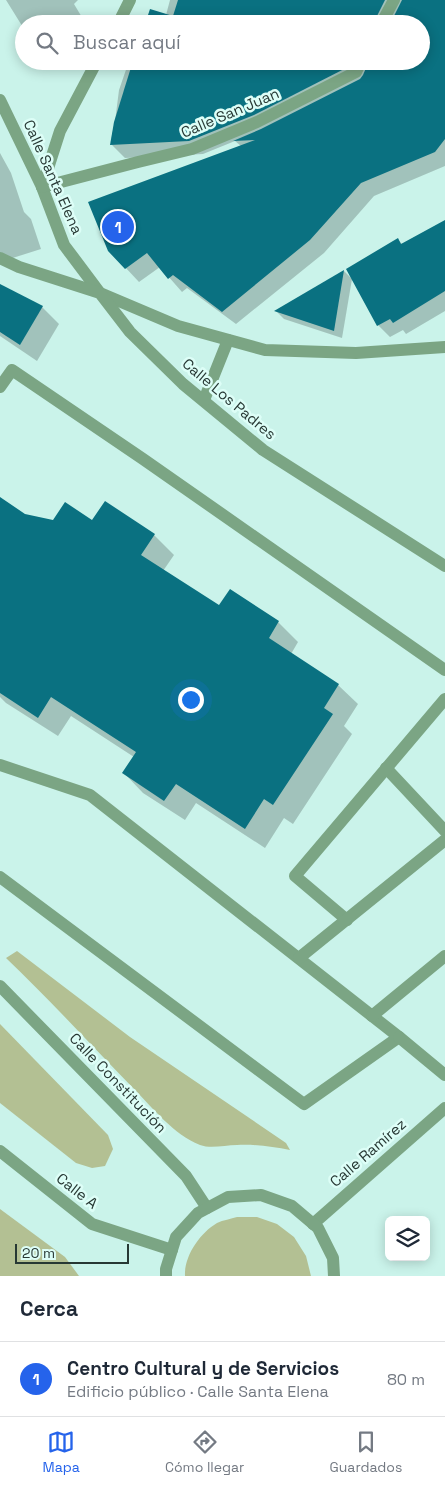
<!DOCTYPE html>
<html lang="es">
<head>
<meta charset="utf-8">
<style>
  body { margin:0; font-family:"Space Grotesk",sans-serif; background:#f2f2f3; color:#1f2937 }
  .controls { position:absolute; right:15px; bottom:15px; display:grid; overflow:hidden; border-radius:8px; box-shadow:0 2px 12px #0003 }
  .controls button { width:45px; height:45px; display:grid; place-items:center; padding:0; border:0; border-bottom:1px solid #e0e1e3; background:#fff; color:#1f2937; font:25px sans-serif }
  .scale { position:absolute; left:15px; bottom:12px; width:114px; box-sizing:border-box; padding-left:5px; border:2px solid #273834; border-top:0; font-size:14px; line-height:18px; white-space:nowrap; color:#273834; -webkit-text-stroke:4px #ddfef7; paint-order:stroke }
  .you { position:absolute; left:190px; top:699px; width:18px; height:18px; margin:-12px; border:4px solid #fff; border-radius:50%; background:#1a73e8; box-shadow:0 0 0 8px #1a73e833 }
  .badge { display:grid; place-items:center; width:32px; height:32px; border-radius:50%; background:#2563eb; color:#fff; font-size:16px; font-weight:700 }
  .pin { position:absolute; translate:-50% -50%; border:2px solid #fff; box-shadow:0 1px 5px #0006 }
  .list { margin:0; padding:0; list-style:none }
  h2 { display:flex; justify-content:space-between; align-items:center; height:65px; margin:0; padding:0 20px; font-size:21px }
  h2 small { font-size:16px; font-weight:400; color:#747a83 }
  .list li { display:grid; grid-template-columns:32px 1fr auto; gap:15px; align-items:center; box-sizing:border-box; height:75px; padding:0 20px; border-top:1px solid #e0e1e3 }
  .list b { display:block; font-size:19px; white-space:nowrap }
  .list p { margin:0; font-size:16px; white-space:nowrap; color:#747a83 }
  .list em { font-size:16px; font-style:normal; color:#747a83 }
  .icon { flex:none; width:28px; height:28px; fill:none; stroke:currentColor; stroke-width:2; stroke-linecap:round; stroke-linejoin:round }
  .map { position:relative; flex:none; width:445px; height:1276px; overflow:hidden }
  .search { position:absolute; background:#fff; box-shadow:0 2px 12px #0003; left:15px; right:15px; top:15px; height:55px; display:flex; align-items:center; gap:12px; box-sizing:border-box; padding:0 18px; border-radius:28px; color:#747a83; font-size:19px }
  .sheet { height:140px; background:#fff }
  nav { display:flex; justify-content:space-around; align-items:center; box-sizing:border-box; height:70px; border-top:1px solid #e0e1e3; background:#fff; font-size:14px; color:#747a83 }
  nav a { display:grid; justify-items:center; gap:2px }
  nav .on { color:#2563eb }
  .map>svg:first-child { display:block }
  .green { fill:#b3c093 }
  .shadow { fill:#0003 }
  .building { fill:#0a7181 }
  .lines { fill:none; stroke-linecap:round; stroke-linejoin:round }
  .minor { stroke:#7ba584; stroke-width:12 }
  .labels { text-anchor:middle; stroke-width:5; stroke-linejoin:round; paint-order:stroke }
  .street-label { font-size:15px; fill:#273834; stroke:#ddfef7 }
</style>
</head>
<body>
<div class="map">
<svg width="445" height="1276" viewBox="0 0 445 1276">
  <rect width="100%" height="100%" fill="#caf3ea"/>
  <g class="green">
    <path d="M17 951 130 1037 286 1143 290 1150C273 1147 255 1144 237 1145 225 1145 211 1149 200 1145 173 1134 154 1109 134 1089 91 1045 50 1000 6 958Z"/>
    <path d="M0 1024 108 1135 113 1149 105 1166 92 1168 76 1163 0 1103Z"/>
    <path d="M0 1209 65 1257 79 1276H0Z"/>
    <path d="M237 1217H257L277 1224 294 1237 306 1256 311 1276H185C184 1256 200 1233 217 1223 223 1220 231 1219 237 1217Z"/>
  </g>
  <g class="shadow">
    <path d="M6 0H78L74 4 86 24H24V29Z"/>
    <path d="M170 0H445V166L374 196 324 253 236 324 187 288 182 292 160 267 139 282 109 250 241 146 235 141 203 154 125 158 112 145 119 90 129 61H421V24H147L166 15Z"/>
    <path d="M0 153 11 173 24 212 31 219 41 249 0 262Z"/>
    <path d="M445 221V311L406 334 403 330 390 337 378 325 398 240 402 244Z"/>
    <path d="M344 271 352 279 342 338 284 319 276 311Z"/>
    <path d="M0 285 42 307 59 324 37 361 0 336Z"/>
    <path d="M0 499 25 515 54 521 92 522 154 535 174 555 163 571 219 607 230 591 278 622 298 642 291 654 338 685 358 704 344 726 352 734 293 824 284 818 265 848 196 803 185 820 143 793 124 773 134 757 71 716 58 736 6 703 0 697Z"/>
  </g>
  <g class="building">
    <path d="M178 0H385L373 24H145L150 9 173 16Z"/>
    <path d="M402 0H445V139L435 152 361 183 310 240 222 312 173 275 168 279 147 253 125 269 108 251 88 202 255 140 233 141 261 129 360 79 363 75 369 61H421V24H390Z"/>
    <path d="M133 61H352L350 66 254 115 189 141 110 145 114 122Z"/>
    <path d="M445 220V291L393 323 390 319 377 326 346 269 398 238 401 244Z"/>
    <path d="M344 270 334 331 274 311Z"/>
    <path d="M0 284 43 306 20 345 0 332Z"/>
    <path d="M0 497 25 514 53 520 65 502 92 520 105 501 155 534 141 555 219 605 230 589 279 621 269 638 339 684 324 708 333 714 273 805 264 799 245 829 176 784 164 801 122 773 136 752 51 697 38 718 0 693Z"/>
  </g>
  <g class="lines">
    <g class="minor">
      <path d="M118 24 130 0"/>
      <path d="M381 24 394 0"/>
      <path d="M0 100 42 187 64 245 100 293 178 326 265 350 356 353 445 347"/>
      <path d="M42 187 138 162 192 149 257 122 356 72 361 61"/>
      <path d="M42 187 60 131 97 61"/>
      <path d="M0 258 19 267 100 293 130 332 183 384 263 450 445 566"/>
      <path d="M0 387 12 370 143 459 445 670"/>
      <path d="M204 400 228 340"/>
      <path d="M0 765 90 795 399 1037 304 1104 0 877"/>
      <path d="M386 768 445 831"/>
      <path d="M347 920 295 876 445 699"/>
      <path d="M299 958 445 840"/>
      <path d="M0 986 186 1176 207 1208"/>
      <path d="M372 1016 445 956"/>
      <path d="M399 1037 445 1075"/>
      <path d="M0 1151 92 1224 172 1250"/>
      <path d="M313 1224 445 1108"/>
      <path d="M166 1276V1269L176 1237 198 1213 228 1197 261 1195 292 1206 318 1228 333 1258 334 1276"/>
    </g>
  </g>
  <g class="labels">
    <g class="street-label">
      <text transform="translate(230 113) rotate(-23)" y="5">Calle San Juan</text>
      <text transform="translate(53 177) rotate(66)" y="5">Calle Santa Elena</text>
      <text transform="translate(229 399) rotate(40)" y="5">Calle Los Padres</text>
      <text transform="translate(118 1083) rotate(46)" y="5">Calle Constitución</text>
      <text transform="translate(368 1153) rotate(-41)" y="5">Calle Ramírez</text>
      <text transform="translate(77 1191) rotate(38)" y="5">Calle A</text>
    </g>
  </g>
</svg>
<div class="controls">
<button><svg class="icon" aria-label="layers" viewBox="0 0 24 24"><path d="M12 4l9 5-9 5-9-5zM3 14l9 5 9-5"/></svg></button>
</div>
<div class="scale">20 m</div>
<div class="you"></div>
<div class="pin badge" style="left:118px;top:227px">1</div>
<div class="search"><svg class="icon" aria-label="search" viewBox="0 0 24 24"><circle cx="10" cy="10" r="6"/><path d="M15 15l6 6"/></svg>Buscar aquí</div>
</div>
<section class="sheet">
<h2>Cerca<small></small></h2>
<ul class="list">
<li><span class="badge">1</span><div><b>Centro Cultural y de Servicios</b><p>Edificio público · Calle Santa Elena</p></div><em>80 m</em></li>
</ul>
</section>
<nav>
<a class="on"><svg class="icon" aria-label="map" viewBox="0 0 24 24"><path d="M3 6l6-2 6 2 6-2v14l-6 2-6-2-6 2zM9 4v14M15 6v14"/></svg>Mapa</a>
<a><svg class="icon" aria-label="directions" viewBox="0 0 24 24"><path d="M12 3l9 9-9 9-9-9zM9 14v-3h6M13 9l2 2-2 2"/></svg>Cómo llegar</a>
<a><svg class="icon" aria-label="saved" viewBox="0 0 24 24"><path d="M7 4h10v16l-5-4-5 4z"/></svg>Guardados</a>
</nav>
</body>
</html>
